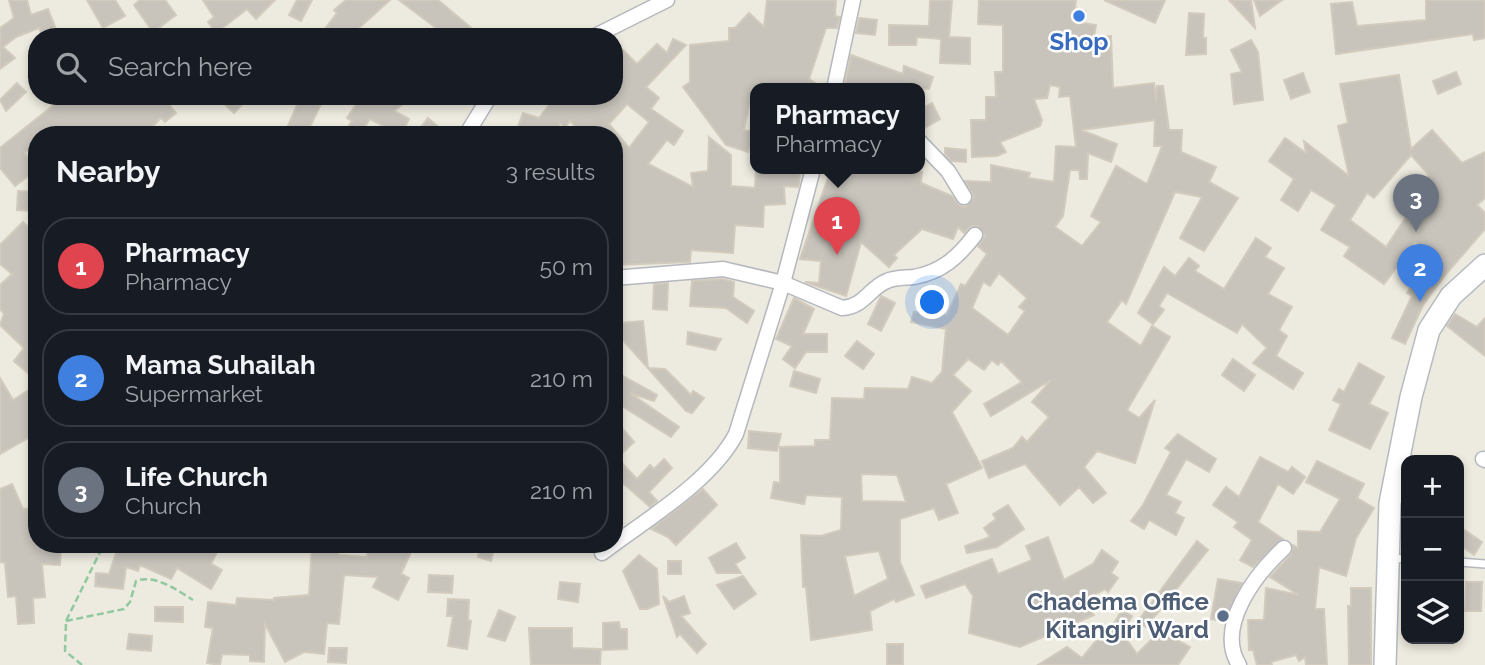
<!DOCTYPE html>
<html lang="en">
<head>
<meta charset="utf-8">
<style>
  body { margin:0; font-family:Raleway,sans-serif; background:#20242c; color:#f1f3f6 }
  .controls { position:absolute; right:21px; bottom:21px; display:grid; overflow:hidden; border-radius:14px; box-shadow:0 4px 10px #0003 }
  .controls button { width:63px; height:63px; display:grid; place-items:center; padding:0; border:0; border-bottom:2px solid #363941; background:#171b24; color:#f1f3f6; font:35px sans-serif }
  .you { position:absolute; left:933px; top:303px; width:24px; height:24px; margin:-18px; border:5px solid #fff; border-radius:50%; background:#1a73e8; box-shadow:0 0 0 10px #1a73e833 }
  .badge { display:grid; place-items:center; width:46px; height:46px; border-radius:50%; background:#fa2418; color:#fff; font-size:23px; font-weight:700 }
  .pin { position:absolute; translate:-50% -58px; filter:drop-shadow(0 2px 4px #0008) }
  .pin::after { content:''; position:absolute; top:37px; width:24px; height:21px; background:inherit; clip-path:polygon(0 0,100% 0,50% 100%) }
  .popup { position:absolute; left:750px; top:83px; width:175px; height:91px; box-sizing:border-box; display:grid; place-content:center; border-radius:14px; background:#171b24; filter:drop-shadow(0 2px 5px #0005); font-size:23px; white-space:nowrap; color:#9ea1a6 }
  .popup b { font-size:26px; color:#f1f3f6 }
  .popup::after { content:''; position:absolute; left:50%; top:100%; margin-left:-14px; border:14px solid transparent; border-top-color:#171b24 }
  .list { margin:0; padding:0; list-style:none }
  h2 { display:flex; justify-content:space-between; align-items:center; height:91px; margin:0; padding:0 28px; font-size:30px }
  h2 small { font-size:23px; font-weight:400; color:#9ea1a6 }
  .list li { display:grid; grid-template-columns:46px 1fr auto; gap:21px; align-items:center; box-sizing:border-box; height:98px; margin:0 14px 14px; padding:0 14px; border:2px solid #363941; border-radius:28px }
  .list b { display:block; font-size:26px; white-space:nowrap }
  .list p { margin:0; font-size:23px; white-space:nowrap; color:#9ea1a6 }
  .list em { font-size:23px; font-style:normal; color:#9ea1a6 }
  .icon { flex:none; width:38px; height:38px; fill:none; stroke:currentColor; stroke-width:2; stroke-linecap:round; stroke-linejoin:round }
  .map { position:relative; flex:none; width:1485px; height:665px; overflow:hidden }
  .search { position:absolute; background:#171b24; box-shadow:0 4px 10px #0003; left:28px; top:28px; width:595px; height:77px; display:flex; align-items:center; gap:18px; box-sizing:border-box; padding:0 24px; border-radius:28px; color:#9ea1a6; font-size:26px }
  .panel { position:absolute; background:#171b24; box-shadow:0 4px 10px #0003; left:28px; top:126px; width:595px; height:427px; border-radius:28px }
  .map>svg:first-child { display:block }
  .building { fill:#c8c4bc; stroke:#d2cbbd; stroke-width:2; fill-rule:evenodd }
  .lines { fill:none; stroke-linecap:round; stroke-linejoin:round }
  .lane-casing { stroke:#b5b8be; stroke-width:10 }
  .street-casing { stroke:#b5b8be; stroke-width:17 }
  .secondary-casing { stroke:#b5bac0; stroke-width:24 }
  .path { stroke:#91c99f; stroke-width:2.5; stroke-dasharray:7 3.5; stroke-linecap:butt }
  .lane { stroke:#fff; stroke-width:7 }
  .street { stroke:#fff; stroke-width:14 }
  .secondary { stroke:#fff; stroke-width:21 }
  .shop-dot { fill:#3f7fe0; stroke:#fff; stroke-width:2.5 }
  .service-dot { fill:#5c6f8a; stroke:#fff; stroke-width:2.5 }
  .labels { text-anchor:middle; stroke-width:5; stroke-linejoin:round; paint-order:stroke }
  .shop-label { font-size:24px; font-weight:bold; fill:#366cbe; stroke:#fff }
  .service-label { font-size:24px; font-weight:bold; fill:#4e5e75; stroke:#fff; text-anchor:end }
</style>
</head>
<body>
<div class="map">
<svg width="1485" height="665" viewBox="0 0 1485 665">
  <rect width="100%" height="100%" fill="#edeadf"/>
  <g class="building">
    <path d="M9 0H27L31 15 48 9 55 27 43 37 39 28 16 37 3 47 15 58 0 69V28L14 18Z"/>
    <path d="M87 0H115L125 16 103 28Z"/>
    <path d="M140 0H165L176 15 153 32 134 5Z"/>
    <path d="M203 0H275L256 19 247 9 216 33 208 22 214 17Z"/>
    <path d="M297 0H312L301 21 289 15Z"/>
    <path d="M346 0H390L349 37H319L337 13 334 10Z"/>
    <path d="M399 0H438L482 37H448Z"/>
    <path d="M767 0H836L835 16 840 17 837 28H826L809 79 825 89H752L744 130 753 132 748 152 726 145 683 87 690 82V45L729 41V28H735L749 13 764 27Z"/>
    <path d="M930 0H952L949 37 970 38V64L940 63 941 39 917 37 916 45H889V25L929 26Z"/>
    <path d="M979 0H1076L1075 8 1085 11 1083 23 1096 25 1094 37 1111 36 1113 88 1154 83 1156 101 1157 86H1163L1169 130H1182L1181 152 1216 167 1209 182 1238 198 1204 251 1180 238 1202 197 1175 192 1126 304 1122 300 1107 322 1141 346 1152 326 1170 337 1127 410 1139 418 1155 400 1135 463 1097 451 1084 467 1106 493 1093 503 1079 487 1060 505 1025 464 989 478 982 461 1013 448 1022 437 1027 442 1049 417 1032 402 1051 380 991 416 984 404 1022 382 1001 361 998 365 992 360 984 370 968 359 953 375 971 391 952 412 982 468 946 484 958 513 939 520 934 508 900 519V562L914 595 896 602 894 599 870 611 872 630 811 640 806 587H803L801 535 821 536 841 530 842 497 806 495 804 504 771 498 774 482 780 483V447L815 446V440H830L832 398 864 399 865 388 908 389 912 377 932 383 942 372 946 329 911 322 914 312 947 315 961 284 965 286 987 254 978 246 985 236 977 226H971L964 233 958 227 953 239 922 229 894 255 897 258 889 267 861 242 846 296 805 282 819 283 821 261 800 259 831 169 922 172 921 183 952 196 959 205 965 207 974 197 965 181 991 182V165L1030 173 1028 178 1054 182 1056 146 1076 147 1070 96 1059 97 1060 87 1050 85 1047 98 1034 99 1042 120 1040 126 1000 142 1006 152 997 156 972 157 971 120H986V97H996L995 72H1003V25L978 24ZM1155 120 1154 146H1162L1147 184 1116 166 1091 216 1101 222 1082 246 1055 227 1063 216 1070 170H1079L1080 179H1087L1088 153 1111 162 1117 144 1081 130ZM999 273 1027 298 1019 307 1025 311 1008 335 972 308 983 282 990 286ZM861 474 897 475 906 502 862 501ZM879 551 888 579 854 596 845 556Z"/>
    <path d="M1104 0H1165L1155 23Z"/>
    <path d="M1229 0H1251L1255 28Z"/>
    <path d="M1254 0H1282L1260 16Z"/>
    <path d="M1426 0H1485V38L1474 40 1473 34 1336 54 1331 4 1352 2 1357 26 1426 20Z"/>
    <path d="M1189 13 1204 14 1203 38H1206V54L1186 55Z"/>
    <path d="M859 18 877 20 875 35 856 33Z"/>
    <path d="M673 39 686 45 646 87 659 98 651 109 683 131 674 145 667 140 648 164 693 187 691 173 708 171 709 137 731 155V186L755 188 756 169H800L799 184 798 187 784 186 785 204 764 205 763 227 735 225 733 253 691 250 690 262 614 265V135H584L570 121 565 128 560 123 555 135H515L523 113 539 118 556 96H614V41L637 64 657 44 667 53ZM627 104 649 122 629 148 609 124Z"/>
    <path d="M1251 40 1258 52 1263 100 1234 104 1231 74 1242 72 1231 50Z"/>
    <path d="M851 55 903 74 904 66 933 77 929 89H844Z"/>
    <path d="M1456 72 1461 84 1438 94 1433 81Z"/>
    <path d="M1303 73 1310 92 1291 99 1284 80Z"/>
    <path d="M1399 75 1411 149 1432 130 1462 163 1485 152V198L1477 205 1485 213V229L1446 274 1423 305 1405 344 1392 338 1412 296 1407 293 1434 255 1415 242 1384 284 1344 256 1350 247 1321 230 1336 205 1311 190 1298 211 1281 200 1294 179 1269 161 1285 138 1306 153 1304 141 1349 176 1338 126 1348 123 1340 84ZM1411 155 1429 175 1423 184 1427 186 1386 247 1350 220 1367 193 1374 198Z"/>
    <path d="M17 83 26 92 6 111 0 100Z"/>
    <path d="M65 96H162L176 113 165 122 161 118 144 135H37V144L25 153 37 170 15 186 0 168V148Z"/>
    <path d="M216 96H250L234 113Z"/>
    <path d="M301 96H325L306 135H284Z"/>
    <path d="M362 96H413L394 111 409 119 401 135 370 119 359 135 348 127 352 121 347 118Z"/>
    <path d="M932 103 940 119 919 131V110Z"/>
    <path d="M428 118 448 135H415Z"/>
    <path d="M945 148 966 150V162L951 161 945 154Z"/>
    <path d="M18 191 36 192 34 211 17 210Z"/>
    <path d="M23 222 37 236V364L29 374 14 361 24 348 0 325 4 314 0 309V285L12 274 0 264V245Z"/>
    <path d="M1256 238 1271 248 1265 257 1284 268 1268 294 1292 307 1279 330 1287 336 1276 356 1303 373 1293 389 1253 363 1267 348 1242 324 1237 333 1167 293 1159 306 1164 310 1153 324 1138 313 1164 267 1175 276 1189 258 1199 266 1195 271 1224 289Z"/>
    <path d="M722 279 734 282 733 297 754 311 747 323 726 308 690 306 692 281Z"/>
    <path d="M668 283 667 310 653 309 654 284Z"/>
    <path d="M881 296 895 303 881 331 868 324Z"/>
    <path d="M794 298 814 309 803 334H827V352H806L795 368 783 359 792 346 776 339Z"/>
    <path d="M1455 314 1477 327 1485 318V356L1447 326Z"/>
    <path d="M643 321 648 368 665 369 691 395 693 391 704 398 692 413 686 411 622 339 621 323Z"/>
    <path d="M688 332 721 339 715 350 687 344Z"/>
    <path d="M857 341 874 354 863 369 845 356Z"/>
    <path d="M1233 359 1255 375 1244 391 1222 375Z"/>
    <path d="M1359 363 1384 377 1369 404 1388 413 1370 449 1329 430 1341 404 1333 400 1339 389 1344 392Z"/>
    <path d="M614 371 657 395 654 401 630 393 679 427 671 437 614 401Z"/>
    <path d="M794 371 820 379 816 393 790 386Z"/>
    <path d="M0 378 13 400 29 390 37 403V433L0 454Z"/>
    <path d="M621 427 634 442 617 458 637 479 650 465 654 469 664 459 672 468 649 492 657 501 650 507 624 484 614 493V433Z"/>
    <path d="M749 431 781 434 777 451 748 448Z"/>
    <path d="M1178 434 1216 459 1209 472 1186 459 1166 495 1181 502 1175 513 1184 518 1176 535 1149 520 1144 529 1131 521 1143 505 1171 452 1165 448Z"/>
    <path d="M1260 457 1288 472 1292 467 1305 477 1293 494 1278 484 1258 522 1283 539 1253 567 1240 560 1252 540 1234 527 1238 522 1213 505 1226 487 1239 497Z"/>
    <path d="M1317 461 1364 484 1357 498 1374 508 1356 538 1346 576 1319 567 1315 609H1324L1327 665H1306L1305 657 1299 661 1296 655 1271 662 1272 665H1257L1253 650H1249L1248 620H1264L1266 588 1299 595 1270 577 1291 554 1293 545 1298 548V531L1320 532 1340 499 1306 482Z"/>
    <path d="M12 484 23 509 37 508V544H61L60 565 42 564 45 597 33 598 34 623 18 624 16 596 8 597 5 563 0 562V489Z"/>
    <path d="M703 489 717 505 676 545 668 537 651 529Z"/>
    <path d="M1008 505 1024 529 997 547 967 553 965 546 990 537 984 528 996 519 993 514Z"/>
    <path d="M1463 529 1482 542 1474 555 1459 544Z"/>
    <path d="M1048 537 1064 580 1093 564 1102 550 1118 562 1111 573 1118 578 1108 592 1105 589 1085 600 1094 615 1020 647 969 633 973 596 965 584 926 598 921 586 992 559 998 574 1032 560 1026 546Z"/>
    <path d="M1197 541 1208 550 1146 627 1138 621Z"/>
    <path d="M736 543 745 558 735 564 741 573H717L709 558Z"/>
    <path d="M119 544H221L211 564 222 570 211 589 177 568 171 579 140 565 138 571 126 567 123 589 95 586 96 573 109 574Z"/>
    <path d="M312 544H339V555L367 557 369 544H404L412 550 401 574 409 578 398 600 373 587 378 577 344 575 339 624 327 623 324 654 304 652 285 662 265 624 264 662 250 661V655L222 654 220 665 207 663 213 628 205 627 208 602 236 605 237 598 274 600V598L309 595Z"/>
    <path d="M481 544H495L491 561 478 557Z"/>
    <path d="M639 555 657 569 659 604 647 609H640L623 571Z"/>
    <rect x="668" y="561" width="13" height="13"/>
    <path d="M429 575 453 576 452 593 428 592Z"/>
    <path d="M743 576 756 594 734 609 717 585Z"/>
    <path d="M1218 579 1242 583 1225 622 1211 619Z"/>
    <path d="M560 582 580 584 578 602 558 599Z"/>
    <path d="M1466 582H1482L1481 611H1465Z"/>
    <path d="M1351 588H1371V665H1349L1348 606H1351Z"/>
    <path d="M663 596 669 602 684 596 690 613 681 616 706 644 697 653 680 634 677 637Z"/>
    <path d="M448 599 469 600 468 620 471 621 467 649 448 646 453 616H447Z"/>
    <path d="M155 607H183V622L155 621Z"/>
    <path d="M499 610 515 617 505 641 488 636Z"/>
    <path d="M1122 610 1132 616 1122 633 1137 654 1160 631 1190 647 1178 665H1038L1067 647 1082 658 1104 631 1107 635Z"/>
    <path d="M619 622 620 629H627V649L603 650V623Z"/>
    <path d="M529 628H572V648L601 649 600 665H531Z"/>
    <path d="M129 634 152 636 151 651 127 649Z"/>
    <rect x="887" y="644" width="16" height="21"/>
    <path d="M329 648H347L346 663 328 662Z"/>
  </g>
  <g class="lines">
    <g class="lane-casing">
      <g id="lane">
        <path d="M1389 558 1406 559"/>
        <path d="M1459 562 1485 564"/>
      </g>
    </g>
    <g class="street-casing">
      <g id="street">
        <path d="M593 37 667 0"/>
        <path d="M834 89 853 0"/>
        <path d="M466 135 490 96"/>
        <path d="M919 141 948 171 964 197"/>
        <path d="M614 278 723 269 783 283 842 308C864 307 869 288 887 281 895 277 906 278 914 277 942 272 958 257 975 235"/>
        <path d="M1483 459 1485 460"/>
        <path d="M602 553C645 520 711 482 736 434L783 283 813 169"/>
        <path d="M1239 665C1215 626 1256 574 1284 548"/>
      </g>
    </g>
    <g class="secondary-casing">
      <path id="secondary" d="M1385 665 1390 503 1411 397 1429 330 1451 296 1485 265"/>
    </g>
    <g class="path">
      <path d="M66 621 124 609 130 602 136 581C155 574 177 590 193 600"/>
      <path d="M82 665 65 651 66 621 104 544"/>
    </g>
    <use href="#lane" class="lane"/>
    <use href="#street" class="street"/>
    <use href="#secondary" class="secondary"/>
  </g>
  <circle class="shop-dot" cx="1079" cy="16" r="7"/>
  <circle class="service-dot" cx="1223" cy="616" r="7"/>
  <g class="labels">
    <g class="shop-label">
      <text x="1079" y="50">Shop</text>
    </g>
    <g class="service-label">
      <text x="1209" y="610">Chadema Office<tspan x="1209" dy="28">Kitangiri Ward</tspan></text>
    </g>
  </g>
</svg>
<div class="controls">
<button>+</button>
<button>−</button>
<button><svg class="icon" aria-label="layers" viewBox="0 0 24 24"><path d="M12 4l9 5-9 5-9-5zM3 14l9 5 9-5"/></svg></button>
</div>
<div class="you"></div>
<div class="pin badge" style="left:837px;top:255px;background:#e0444e">1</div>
<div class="popup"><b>Pharmacy</b>Pharmacy</div>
<div class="pin badge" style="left:1420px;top:302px;background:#3f7fe0">2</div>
<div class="pin badge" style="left:1416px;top:232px;background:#6b7280">3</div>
<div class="search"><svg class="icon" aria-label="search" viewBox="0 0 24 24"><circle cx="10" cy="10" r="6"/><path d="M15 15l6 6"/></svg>Search here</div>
<section class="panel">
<h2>Nearby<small>3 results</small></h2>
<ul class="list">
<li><span class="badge" style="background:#e0444e">1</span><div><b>Pharmacy</b><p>Pharmacy</p></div><em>50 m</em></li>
<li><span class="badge" style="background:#3f7fe0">2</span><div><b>Mama Suhailah</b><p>Supermarket</p></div><em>210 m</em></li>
<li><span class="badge" style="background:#6b7280">3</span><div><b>Life Church</b><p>Church</p></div><em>210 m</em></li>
</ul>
</section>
</div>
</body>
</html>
